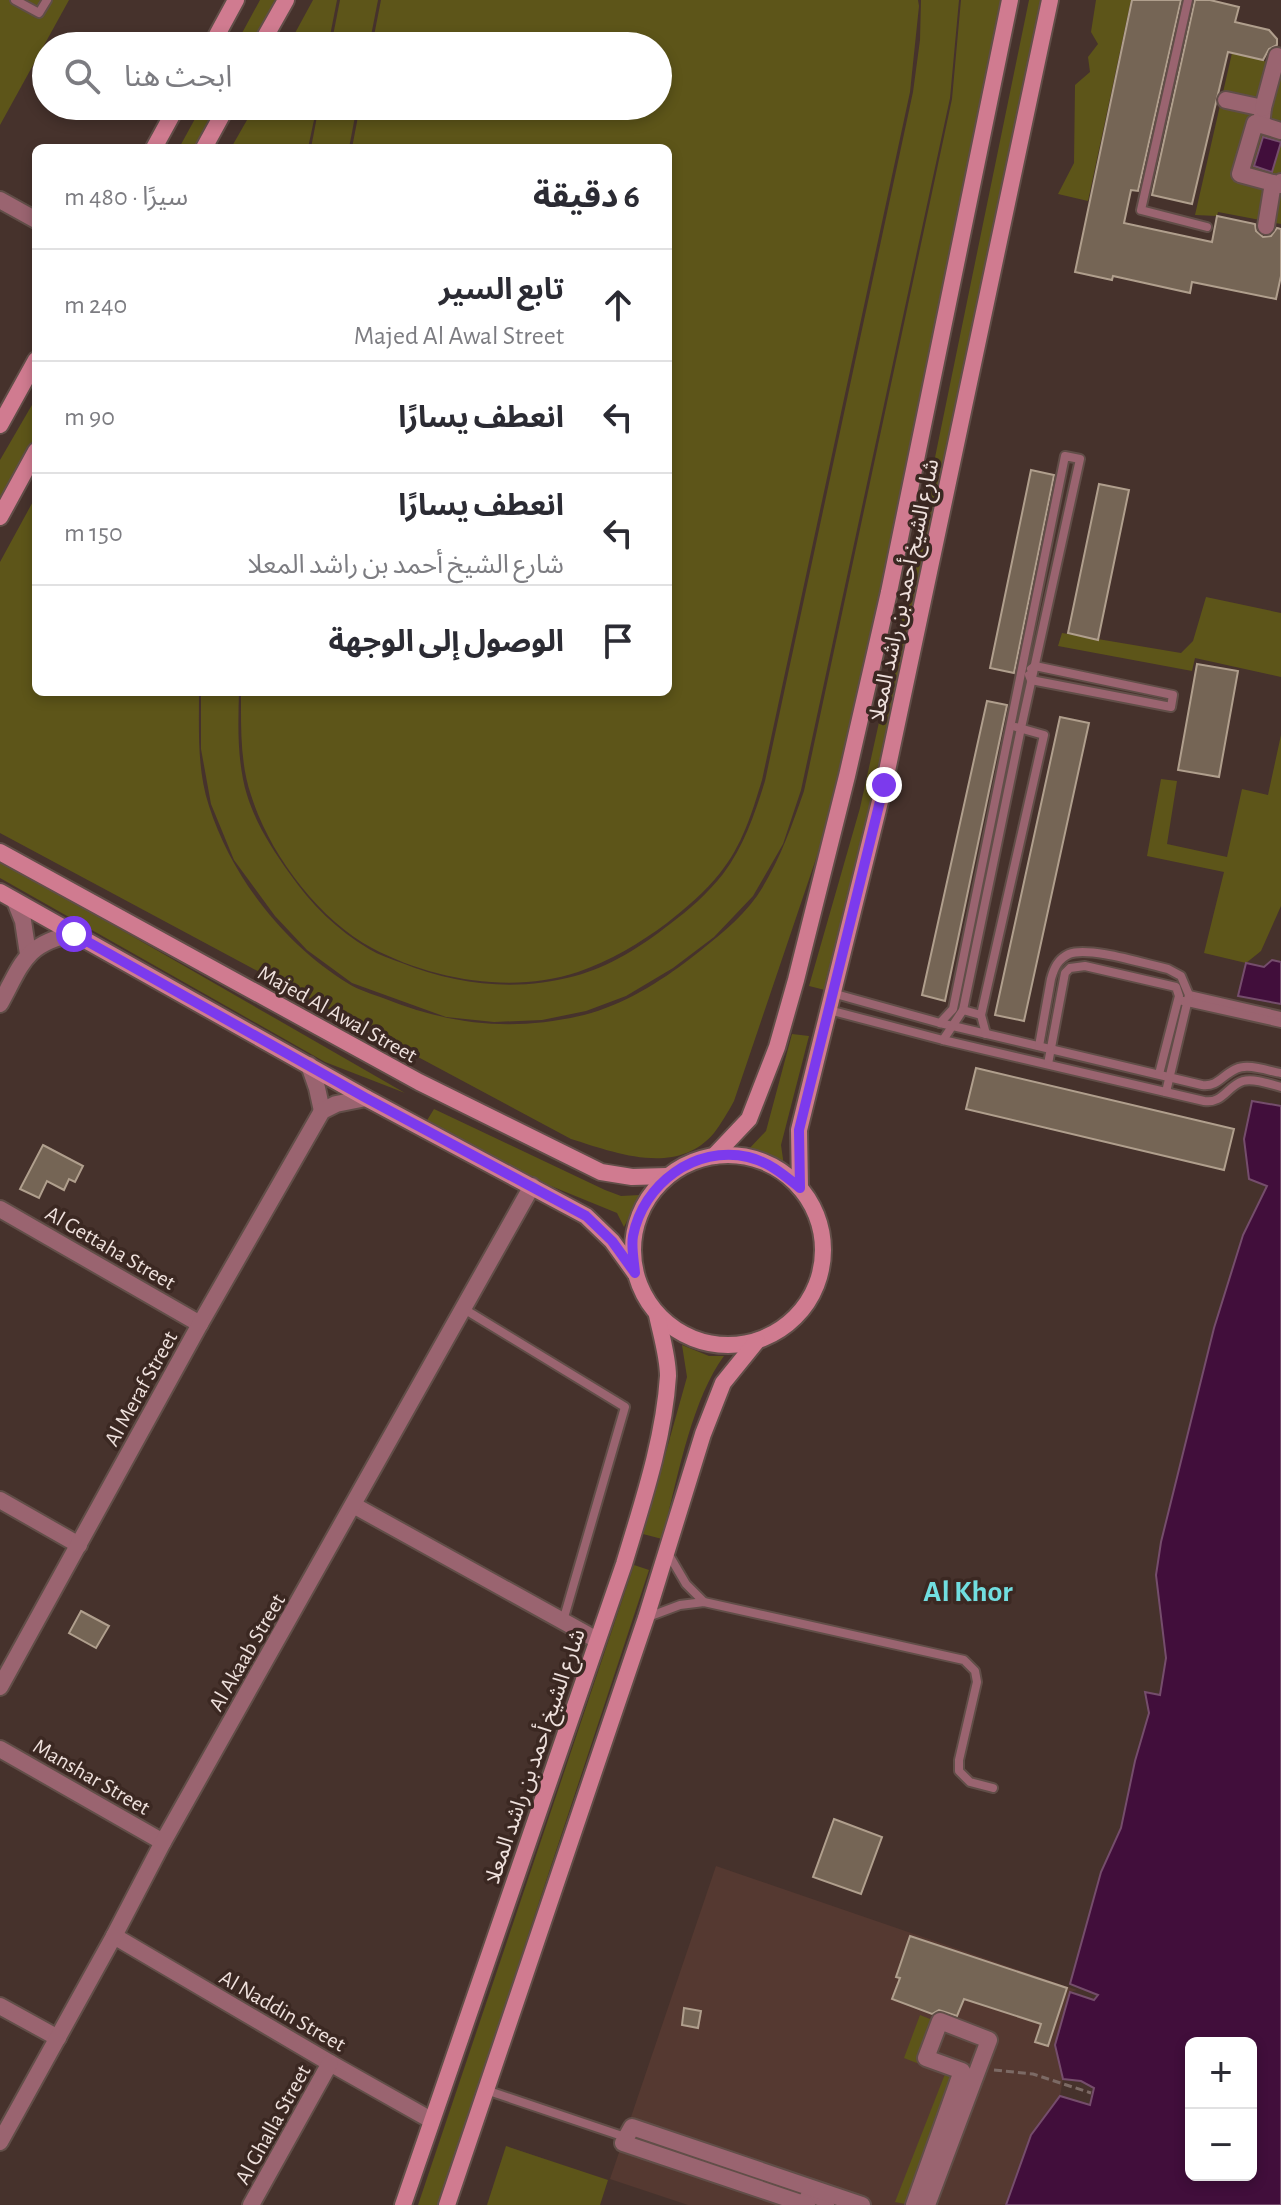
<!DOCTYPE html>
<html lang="ar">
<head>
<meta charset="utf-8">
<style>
  body { margin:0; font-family:"Alegreya Sans","Noto Sans Arabic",sans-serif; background:#f2f2f3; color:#2b2b33; direction:rtl }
  .controls { position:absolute; right:24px; bottom:24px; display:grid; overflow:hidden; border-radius:12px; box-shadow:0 4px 12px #0003 }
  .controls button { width:72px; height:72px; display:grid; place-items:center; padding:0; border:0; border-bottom:2px solid #e1e1e2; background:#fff; color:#2b2b33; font:40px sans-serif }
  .stop { position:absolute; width:24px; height:24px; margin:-18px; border:6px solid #7c3aed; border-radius:50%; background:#fff }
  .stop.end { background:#7c3aed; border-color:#fff; box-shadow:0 2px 8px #0008 }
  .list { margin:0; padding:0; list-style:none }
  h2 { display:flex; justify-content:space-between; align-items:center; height:104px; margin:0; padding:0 32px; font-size:34px }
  h2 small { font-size:26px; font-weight:400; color:#7c7c81 }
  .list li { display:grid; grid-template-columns:52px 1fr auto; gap:24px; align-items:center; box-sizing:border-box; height:112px; padding:0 32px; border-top:2px solid #e1e1e2 }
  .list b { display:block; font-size:30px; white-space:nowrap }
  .list p { margin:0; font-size:26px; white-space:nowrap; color:#7c7c81 }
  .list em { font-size:26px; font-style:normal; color:#7c7c81 }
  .icon { flex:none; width:44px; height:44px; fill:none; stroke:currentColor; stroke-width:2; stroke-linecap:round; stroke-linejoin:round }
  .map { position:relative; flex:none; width:1281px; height:2205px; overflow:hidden; direction:ltr }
  .search { position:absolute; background:#fff; box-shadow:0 4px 12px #0003; left:32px; top:32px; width:640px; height:88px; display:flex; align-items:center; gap:20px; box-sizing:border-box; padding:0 28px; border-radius:44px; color:#7c7c81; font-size:30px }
  .panel { position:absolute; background:#fff; box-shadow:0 4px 12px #0003; left:32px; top:144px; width:640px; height:552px; border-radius:12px; direction:rtl }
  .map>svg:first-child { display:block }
  .built { fill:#553931 }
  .green { fill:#5d5519 }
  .water { fill:#410e3b; stroke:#754d6c; stroke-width:2; fill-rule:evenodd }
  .building { fill:#756555; stroke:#b09f8d; stroke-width:2 }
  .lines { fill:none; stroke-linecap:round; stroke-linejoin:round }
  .lane-casing { stroke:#614e48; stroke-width:12 }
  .street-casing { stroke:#614e48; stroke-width:20 }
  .secondary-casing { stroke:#614e48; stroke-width:20 }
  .path { stroke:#7c6a65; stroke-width:3; stroke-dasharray:8 4; stroke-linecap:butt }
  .lane { stroke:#9a6470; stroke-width:8 }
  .street { stroke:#9a6470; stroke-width:16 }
  .secondary { stroke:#d07b90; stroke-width:16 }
  .route { stroke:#7c3aed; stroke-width:10 }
  .labels { text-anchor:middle; stroke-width:7; stroke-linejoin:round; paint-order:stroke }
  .street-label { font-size:22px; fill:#efe1dd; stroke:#3b2822 }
  .district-label { font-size:30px; font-weight:bold; fill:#71dee0; stroke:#3b2822 }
</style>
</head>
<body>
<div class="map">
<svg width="1281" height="2205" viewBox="0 0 1281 2205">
  <rect width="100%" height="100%" fill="#46322c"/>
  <path class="built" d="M716 1866 1077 1990 1070 1992 1055 2044 1063 2079 1060 2096 1031 2135 1006 2205H688L610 2179Z"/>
  <g class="green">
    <path d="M0 0H69L0 125Z"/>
    <path d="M260 0H279L253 46H235Z"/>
    <path d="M313 0H337L328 46H288Z"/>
    <path d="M340 0H378L369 46H331Z"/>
    <path d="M381 0H918L919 6 910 92 762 780C752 813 742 846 720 873 705 892 686 908 667 923 640 943 610 961 578 972 513 994 432 980 372 948 318 919 269 853 251 795 240 763 241 727 241 693L668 692V148H352L360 106H658V46H372Z"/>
    <path d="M921 0H959L950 98 801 790 783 844 753 896 714 937 673 968 626 996 586 1011 542 1020 494 1022 446 1017 352 983 307 950 275 916 234 860 211 804 201 749V692H239C238 726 237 762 247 795 256 824 272 849 290 874 311 904 337 930 369 949 379 955 391 959 402 963 457 985 517 992 575 976 609 967 642 946 670 924 689 910 708 893 723 874 744 846 755 813 765 781L913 92 920 40Z"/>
    <path d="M961 0H1006L844 776 734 1101C728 1112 721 1124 714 1133 677 1177 616 1153 571 1139L0 833V562L36 496V692H199C199 730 197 770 209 806 232 878 285 945 349 984 359 990 372 994 383 998 450 1025 513 1032 584 1015 623 1005 660 982 691 958 714 940 740 920 757 896 779 863 791 828 804 791L952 99Z"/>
    <path d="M1029 0H1046L932 555 825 990 809 986 860 808 901 623Z"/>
    <path d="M1096 0H1131L1088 201 1058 194 1074 163 1075 85 1090 72 1088 57 1098 44 1091 32Z"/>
    <path d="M1232 53 1268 62 1281 53V224L1218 212 1217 216 1195 215Z"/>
    <path d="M202 106H220L197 148H179Z"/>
    <path d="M255 106H317L308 148H231Z"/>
    <path d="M319 106H357L349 148H311Z"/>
    <path d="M36 398V435L0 498V460Z"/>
    <path d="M1206 597 1281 613V677L1195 658 1192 671 1058 646 1062 633 1181 653 1193 641Z"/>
    <path d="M1281 735V906L1261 951 1246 963 1204 953 1224 872 1147 856 1161 779 1177 781 1167 844 1227 857 1242 789 1268 795Z"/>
    <path d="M0 860 405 1093 325 1062 0 878Z"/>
    <path d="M792 1034 809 1036 781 1145 784 1166 760 1153 747 1151 766 1131Z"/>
    <path d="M434 1109 605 1190 621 1196 640 1195 624 1227 617 1213 507 1168 426 1122Z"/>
    <path d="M682 1345 709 1356H724C691 1400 676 1485 662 1539L643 1534 687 1377Z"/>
    <path d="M634 1565 649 1570 465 2126 438 2205H418Z"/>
    <path d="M920 2015 935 2021 921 2055 963 2072 910 2205 895 2202 945 2074 904 2058Z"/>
    <path d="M506 2146 608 2180 600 2205H487Z"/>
  </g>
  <g class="water">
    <path d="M1263 137 1281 142 1272 172 1254 166Z"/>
    <path d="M1272 960 1281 962V1004L1238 996 1246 963 1264 967Z"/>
    <path d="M1252 1101 1281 1106V2205H1006L1031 2135 1060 2096 1090 2105 1094 2088 1081 2081 1063 2079 1055 2045 1070 1992 1094 2000 1098 1995 1070 1984 1101 1872 1121 1828 1135 1761 1149 1713 1145 1692 1160 1695 1166 1658 1156 1575 1161 1542 1214 1328 1243 1235 1267 1186 1249 1179 1244 1139ZM1251 2043V2175H1191V2043Z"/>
  </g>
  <g class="building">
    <path d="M1132 0H1181L1138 191 1131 190 1124 223 1212 242 1217 216 1255 224 1256 231 1263 237 1271 236 1277 228 1281 229V276L1276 299 1192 282 1190 293 1113 276 1112 280 1075 272Z"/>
    <path d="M1195 0H1210L1239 7 1235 22 1269 30 1277 39V45L1269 49 1263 60 1228 52 1192 204 1152 195Z"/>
    <path d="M1031 470 1054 475 1014 673 990 668Z"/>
    <path d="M1099 484 1129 490 1098 640 1068 633Z"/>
    <path d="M1197 664 1238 671 1219 777 1178 770Z"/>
    <path d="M987 701 1007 705 945 1001 922 995Z"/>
    <path d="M1060 717 1089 723 1024 1021 995 1015Z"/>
    <path d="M976 1068 1234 1129 1224 1170 966 1109Z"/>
    <path d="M43 1145 83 1166 75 1182 69 1179 64 1190 47 1181 39 1198 20 1189Z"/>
    <path d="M81 1611 109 1626 96 1648 69 1633Z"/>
    <path d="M834 1819 882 1837 861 1894 813 1877Z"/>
    <path d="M910 1936 1067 1988 1048 2046 1035 2042 1041 2024 964 1999 957 2016 939 2010 932 2014 892 1999 900 1978 896 1977Z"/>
    <path d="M684 2008 701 2011 698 2028 682 2025Z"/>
  </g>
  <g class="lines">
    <g class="lane-casing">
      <g id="lane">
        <path d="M15 0 39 13 47 0"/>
        <path d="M1188 0 1141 210 1207 227"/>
        <path d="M1029 675 1031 680 1171 707 1173 695 1035 666 1031 669"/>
        <path d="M832 993 940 1023 1202 1085C1218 1087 1222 1075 1236 1069 1248 1063 1268 1071 1281 1073"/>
        <path d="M1189 995 1281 1016"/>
        <path d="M1183 1001 1281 1023"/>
        <path d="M829 1010 943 1040 1204 1101C1223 1104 1227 1086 1243 1081 1254 1078 1270 1084 1281 1087"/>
        <path d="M940 1023 953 1009 1065 456 1080 459 1021 728 963 1010"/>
        <path d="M986 1034 981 1015 1044 735 1016 727"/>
        <path d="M943 1040 963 1010 981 1015"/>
        <path d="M1039 1046 1051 979C1054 968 1058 959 1069 954 1089 946 1145 964 1168 969L1181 976 1189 995 1166 1092"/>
        <path d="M1048 1064 1065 973 1070 968 1085 966 1176 987 1179 996 1159 1074"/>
        <path d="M464 1309 625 1407 563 1621"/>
        <path d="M669 1555 686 1584 704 1602"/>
        <path d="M648 1617 680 1605 704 1602 964 1660 975 1671 977 1682 959 1760V1771L970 1782 993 1788"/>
        <path d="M486 2090 628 2138"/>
        <path d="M804 2196 830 2205"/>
      </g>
    </g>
    <g class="street-casing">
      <g id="street">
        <path d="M1226 100 1263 108 1261 125"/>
        <path d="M1263 108 1277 56"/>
        <path d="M1281 131 1255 123 1240 174 1280 185 1281 182"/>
        <path d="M0 200 36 220"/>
        <path d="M1266 226 1273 183"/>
        <path d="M15 901 23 921 28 954"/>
        <path d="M0 1004C22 964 25 943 74 934"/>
        <path d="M309 1065 317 1088 322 1111"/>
        <path d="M0 1209 200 1324"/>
        <path d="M0 1500 79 1545"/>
        <path d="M355 1506 597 1640"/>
        <path d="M0 1687 200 1324 322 1111 336 1104 366 1098"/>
        <path d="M0 1749 163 1842"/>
        <path d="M114 1936 330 2063 431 2120"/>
        <path d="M0 2006 58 2038"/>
        <path d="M0 2142 114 1936 163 1842 532 1186"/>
        <path d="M251 2205 330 2063"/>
        <path d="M807 2205 623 2143 632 2127 862 2205"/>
        <path d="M914 2205 962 2071 926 2058 940 2021 989 2040 927 2205"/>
      </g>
    </g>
    <g class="secondary-casing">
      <g id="secondary">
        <path d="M211 46 236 0"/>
        <path d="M260 46 286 0"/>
        <path d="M154 148 177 106"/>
        <path d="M204 148 227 106"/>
        <path d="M0 425 36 360"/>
        <path d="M0 517 36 451"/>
        <path d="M0 852 419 1082 601 1172 632 1177 668 1176"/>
        <path d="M0 892 366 1098 586 1216 612 1241 635 1273"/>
        <circle cx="728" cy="1250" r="95"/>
        <path d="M714 1156 749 1119 777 1047 796 980 847 776 889 592 1010 0"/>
        <path d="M800 1188 799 1130 884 785 1050 0"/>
        <path d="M403 2205 624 1564C642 1504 664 1439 668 1376 668 1357 661 1334 657 1315"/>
        <path d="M447 2205 646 1618 703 1434 723 1383 757 1341"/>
      </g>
    </g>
    <path class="path" d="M994 2070 1033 2074 1091 2093"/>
    <use href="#lane" class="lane"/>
    <use href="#street" class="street"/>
    <use href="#secondary" class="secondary"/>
  </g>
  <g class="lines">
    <path class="route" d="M74 934 366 1098 586 1216 612 1241 635 1273C634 1261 631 1247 633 1236 643 1184 695 1145 748 1157 769 1162 784 1175 800 1188L799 1130 884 785"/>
  </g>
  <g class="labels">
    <g class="street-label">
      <text transform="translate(903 590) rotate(-78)" y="8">شارع الشيخ أحمد بن راشد المعلا</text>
      <text transform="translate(338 1013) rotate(29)" y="8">Majed Al Awal Street</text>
      <text transform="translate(111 1247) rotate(30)" y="8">Al Gettaha Street</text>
      <text transform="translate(140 1388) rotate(-61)" y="8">Al Meraf Street</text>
      <text transform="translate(246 1652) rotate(-60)" y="8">Al Akaab Street</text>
      <text transform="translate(534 1756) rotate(-71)" y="8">شارع الشيخ أحمد بن راشد المعلا</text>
      <text transform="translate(92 1776) rotate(30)" y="8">Manshar Street</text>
      <text transform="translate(283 2010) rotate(30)" y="8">Al Naddin Street</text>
      <text transform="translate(272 2124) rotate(-61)" y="8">Al Ghalla Street</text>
    </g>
    <g class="district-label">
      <text x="968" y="1601">Al Khor</text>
    </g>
  </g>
</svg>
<div class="controls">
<button>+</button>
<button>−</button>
</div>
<div class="stop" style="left:74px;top:934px"></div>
<div class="stop end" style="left:884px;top:785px"></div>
<div class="search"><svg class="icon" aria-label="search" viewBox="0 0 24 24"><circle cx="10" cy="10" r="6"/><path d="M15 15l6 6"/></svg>ابحث هنا</div>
<section class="panel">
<h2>6 دقيقة<small>سيرًا · 480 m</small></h2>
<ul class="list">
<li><svg class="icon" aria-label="ahead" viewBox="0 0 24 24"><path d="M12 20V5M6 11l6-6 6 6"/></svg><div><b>تابع السير</b><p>Majed Al Awal Street</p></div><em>240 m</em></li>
<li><svg class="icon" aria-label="left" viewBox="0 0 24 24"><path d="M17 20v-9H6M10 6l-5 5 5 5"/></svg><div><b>انعطف يسارًا</b></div><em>90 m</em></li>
<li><svg class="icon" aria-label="left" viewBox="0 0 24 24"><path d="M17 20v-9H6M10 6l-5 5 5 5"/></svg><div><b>انعطف يسارًا</b><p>شارع الشيخ أحمد بن راشد المعلا</p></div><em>150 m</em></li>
<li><svg class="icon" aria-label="arrive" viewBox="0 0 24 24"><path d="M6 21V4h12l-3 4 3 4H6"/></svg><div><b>الوصول إلى الوجهة</b></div></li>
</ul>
</section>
</div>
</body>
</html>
